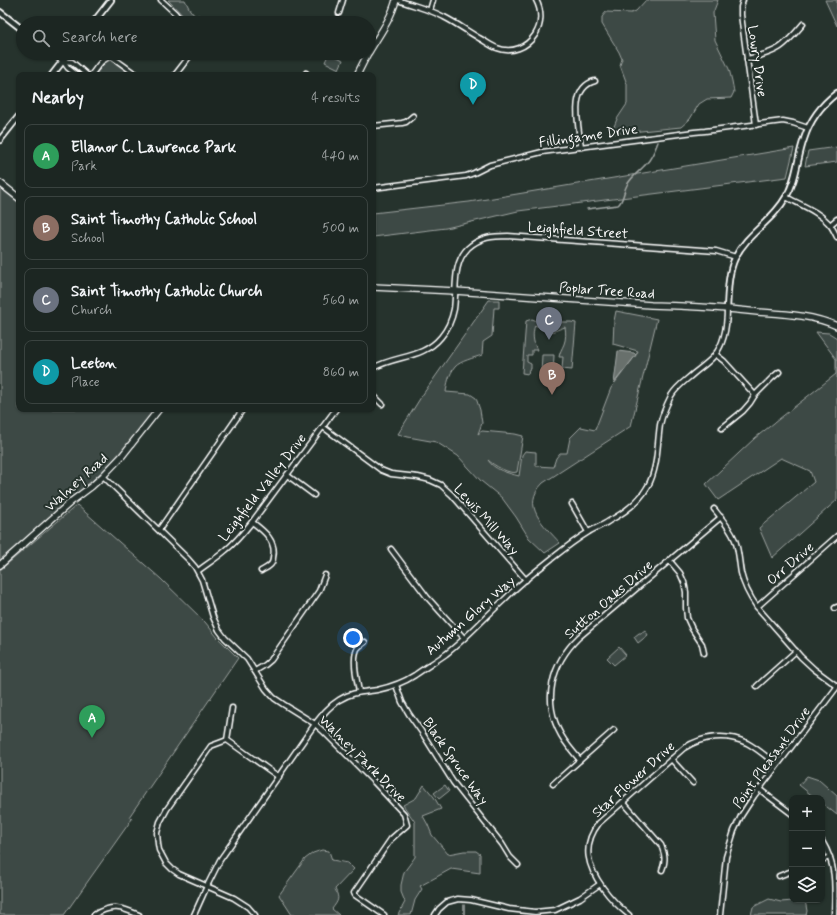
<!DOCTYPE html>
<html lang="en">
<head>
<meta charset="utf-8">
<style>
  body { margin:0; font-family:Mynerve,sans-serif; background:#252e2a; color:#f1f3f6 }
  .controls { position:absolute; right:12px; bottom:12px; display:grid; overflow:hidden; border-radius:8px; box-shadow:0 1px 3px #0004 }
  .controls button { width:36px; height:36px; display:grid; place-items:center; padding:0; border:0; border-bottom:1px solid #3a4340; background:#1c2622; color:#f1f3f6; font:20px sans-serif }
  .you { position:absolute; left:353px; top:638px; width:14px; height:14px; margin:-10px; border:3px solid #fff; border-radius:50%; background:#1a73e8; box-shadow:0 0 0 6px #1a73e833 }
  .badge { display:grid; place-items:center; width:26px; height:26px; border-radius:50%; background:#ff9aa2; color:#fff; font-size:13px; font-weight:700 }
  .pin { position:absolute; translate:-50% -33px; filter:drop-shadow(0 1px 2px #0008) }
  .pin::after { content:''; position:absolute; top:21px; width:14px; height:12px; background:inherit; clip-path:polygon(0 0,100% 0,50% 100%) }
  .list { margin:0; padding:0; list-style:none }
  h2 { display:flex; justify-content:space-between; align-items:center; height:52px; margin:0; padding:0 16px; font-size:17px }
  h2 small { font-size:13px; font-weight:400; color:#a0a5a5 }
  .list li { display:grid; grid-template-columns:26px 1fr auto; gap:12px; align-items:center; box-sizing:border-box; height:64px; margin:0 8px 8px; padding:0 8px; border:1px solid #3a4340; border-radius:8px }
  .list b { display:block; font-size:15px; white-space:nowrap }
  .list p { margin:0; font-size:13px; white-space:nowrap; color:#a0a5a5 }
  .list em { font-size:13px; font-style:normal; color:#a0a5a5 }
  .icon { flex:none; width:22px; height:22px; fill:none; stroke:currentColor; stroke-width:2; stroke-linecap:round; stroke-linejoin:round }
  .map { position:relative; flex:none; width:837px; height:915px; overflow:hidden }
  .search { position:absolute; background:#1c2622; box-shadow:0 1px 3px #0004; left:16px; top:16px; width:360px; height:44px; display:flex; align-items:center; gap:10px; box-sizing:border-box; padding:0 14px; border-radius:22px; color:#a0a5a5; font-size:15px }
  .panel { position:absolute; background:#1c2622; box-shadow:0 1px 3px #0004; left:16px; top:72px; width:360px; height:340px; border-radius:8px }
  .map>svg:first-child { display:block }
  .green { fill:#3e4944; stroke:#9ea4a2 }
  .water { fill:#67706c; stroke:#a4a9a7 }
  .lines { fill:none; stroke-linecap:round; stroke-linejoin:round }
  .stream { stroke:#a4a9a7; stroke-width:1.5 }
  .minor-casing { stroke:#fff; stroke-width:7 }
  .tertiary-casing { stroke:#fff; stroke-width:8 }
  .secondary-casing { stroke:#fff; stroke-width:8 }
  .minor { stroke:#26332d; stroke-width:4 }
  .tertiary { stroke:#26332d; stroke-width:4.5 }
  .secondary { stroke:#26332d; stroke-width:5.5 }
  .labels { text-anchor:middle; stroke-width:4; stroke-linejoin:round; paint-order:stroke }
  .street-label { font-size:14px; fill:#fff; stroke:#26332d }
</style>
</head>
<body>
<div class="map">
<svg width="837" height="915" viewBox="0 0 837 915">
  <rect width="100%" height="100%" fill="#26332d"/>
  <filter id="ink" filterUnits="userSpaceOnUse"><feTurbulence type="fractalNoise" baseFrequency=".025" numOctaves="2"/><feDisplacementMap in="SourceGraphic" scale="8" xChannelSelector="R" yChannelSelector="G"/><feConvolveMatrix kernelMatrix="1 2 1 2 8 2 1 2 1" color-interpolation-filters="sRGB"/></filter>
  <g filter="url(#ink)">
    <g class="green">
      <path d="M168 0H185L190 10 195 16 199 15V17L190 22 188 21Z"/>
      <path d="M646 0H718L713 13 715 40 729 69 732 81 734 92 731 98 707 99 699 104 690 119 681 127 611 134 617 119 627 104V84L620 65 622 59 619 52 602 24V17L606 12 631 13 636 11Z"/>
      <path d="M825 0H837V26Z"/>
      <path d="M329 53 343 60 339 69 325 62Z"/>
      <path d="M111 59 113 60 133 75H95L107 60Z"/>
      <path d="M837 147V162L805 166 808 151Z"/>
      <path d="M794 148 787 177 518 211 446 228 373 237V213L469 202Z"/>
      <path d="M0 188 19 203V409H155C116 467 52 516 0 562Z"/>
      <path d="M489 300H499V308H494L492 336 483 342 482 355C474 358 460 361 455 367 449 374 447 384 446 392L470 394 476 398 480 410 482 423 478 434 482 431 515 434 523 436 517 472C510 475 493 465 488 460 494 470 508 473 519 476L522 455 525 451 536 452V466L553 467 556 458 560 453H567L570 438 581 427 595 430 611 388 636 355 638 351 613 344 614 321 616 311 657 319 631 426 543 483C520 506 544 525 560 543L545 553 529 538 516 517 502 498 481 481 458 456 436 442 408 437 398 434 421 397Z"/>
      <path d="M532 319 537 321 561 322H571L576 323 572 370 562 369 563 357H559C560 351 562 349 564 344 566 339 566 332 565 327 548 333 552 334 535 325 532 334 533 342 537 350H532V355H527V362L531 364V369H529L528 374 522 373 526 321Z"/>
      <path d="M816 332 829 333 837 338V500L772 558 759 528 814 482 810 471 781 458 718 500 706 484 755 438 836 374V359Z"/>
      <path d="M542 355H554L553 375 541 374Z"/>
      <path d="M77 505 161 579 205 622 218 638 238 658 129 817 132 819 64 915H0V570Z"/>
      <path d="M645 630 648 635 638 643 634 637 639 633H641Z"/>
      <path d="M619 647 626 655 614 665 607 658Z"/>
      <path d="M807 776 819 780 837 796V815L822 803V798H815L799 785Z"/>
      <path d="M424 785 434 797 441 809 423 816 428 825 432 835 448 854 464 851H476L480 854V873L451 869 420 886 422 889 415 900 411 915H398L405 902 401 892V885L404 872 415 857V822L403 805 416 798Z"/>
      <path d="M445 785 449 791 439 799 434 793Z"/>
      <path d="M322 850 329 851 332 860 348 863 354 869 335 889C340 899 338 901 332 909L339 915H292L279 895 305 859 313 853Z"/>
      <path d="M769 899 781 902 805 900 807 911 806 915H751L753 907Z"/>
    </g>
    <path class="water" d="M618 351 634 353 636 355 614 383Z"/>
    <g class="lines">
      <g class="stream">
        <path d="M587 209 618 205C624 200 623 192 627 185 632 176 640 171 646 164 652 158 655 150 658 142"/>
        <path d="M464 915V905"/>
      </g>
      <g class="minor-casing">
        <g id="minor">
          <path d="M161 0 175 13 183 23"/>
          <path d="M398 0C414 6 429 9 444 17 456 23 467 31 479 38 485 41 491 46 497 48 512 54 527 47 535 35 542 24 542 11 536 0"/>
          <path d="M743 0 741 7V15L756 125"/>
          <path d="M430 10 433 0"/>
          <path d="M339 13 343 0"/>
          <path d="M747 59C778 52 783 48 803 24"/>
          <path d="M63 61 72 62 87 75"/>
          <path d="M63 61 68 68 77 75"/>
          <path d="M91 75C97 68 102 57 112 57L137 75"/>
          <path d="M175 75 192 53"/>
          <path d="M305 75 306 73"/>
          <path d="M373 126 402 123 406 122 413 116"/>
          <path d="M581 147C579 127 568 88 595 81"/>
          <path d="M373 188 466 176 474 173 490 165 542 152 694 132 705 131 783 121 793 123 808 128"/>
          <path d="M786 197C801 205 820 212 831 226 833 229 835 233 837 237"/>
          <path d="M830 225 837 219"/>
          <path d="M715 354 724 361 755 395"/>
          <path d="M373 368C396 355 423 359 441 337 448 329 452 319 454 309 457 288 452 264 468 248 480 237 493 236 508 236L716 251 736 257"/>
          <path d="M373 395 382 404"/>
          <path d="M323 427 381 470 391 474 418 477 430 480 441 485 452 495 526 580"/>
          <path d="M722 428 743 411 750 403 755 395 772 378 779 372"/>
          <path d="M287 475 314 495"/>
          <path d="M103 476 188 559 195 567 202 580 213 617 219 630 225 638 247 659 266 689 274 698 283 704 315 724 324 732 374 782 404 814 407 825 391 839 354 893 355 895 384 915"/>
          <path d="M572 504 588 532"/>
          <path d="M714 509C722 519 730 528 735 540 739 551 739 562 741 573 744 586 750 597 757 607L801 657 814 669 837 686"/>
          <path d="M252 522C264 531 277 541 273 558 273 561 272 564 269 566 267 568 264 569 261 571"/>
          <path d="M159 530 243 409"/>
          <path d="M391 549 427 597 464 638"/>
          <path d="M669 560 680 573 684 582 686 592V608L687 618 692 629 702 644 704 653"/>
          <path d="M198 571C207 564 217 558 226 550 236 542 244 532 252 522L336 409"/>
          <path d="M757 607 837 536"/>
          <path d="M835 608 837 607"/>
          <path d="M255 671 265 665 271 660 319 591 325 575"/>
          <path d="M396 685 402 702 409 714 421 731 453 782 502 844 510 857 518 865"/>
          <path d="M757 686 796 651"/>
          <path d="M359 692C357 680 352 660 357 649 359 646 362 644 365 642"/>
          <path d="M232 708 227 740 279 777"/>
          <path d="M227 740 211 746 167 809 160 822 157 833 158 844 159 850 166 863 172 869 179 874 234 898 248 907 255 915"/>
          <path d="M671 759 693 783"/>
          <path d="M580 760C573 752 566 744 561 735 542 701 551 664 579 637L721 517"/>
          <path d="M553 784 614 730"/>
          <path d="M759 789 792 814"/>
          <path d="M623 802 661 845C665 855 666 860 662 870"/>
          <path d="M822 841C837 866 835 887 834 915"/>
          <path d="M822 860 830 857"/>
          <path d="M779 876 792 871"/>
          <path d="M94 915C112 904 121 907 139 915"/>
          <path d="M194 915 207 886 220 860 315 724C322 715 329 706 339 700 351 692 363 692 377 690 391 687 403 683 415 675 425 668 436 661 446 654 467 638 485 617 505 599 517 586 531 575 545 564 559 553 572 542 587 533 594 528 602 526 609 521 624 513 640 501 648 486 658 467 657 446 660 425 662 415 666 406 671 396 676 387 685 381 693 374 700 368 708 363 714 356 725 343 727 325 727 309"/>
          <path d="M435 915 439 909 447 902 458 899 471 900 509 909 535 912 555 910 580 898 600 884"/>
          <path d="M629 915C619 907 611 899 603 888 588 867 581 846 599 823L684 748C703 736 726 733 747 743 758 749 767 757 777 765"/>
          <path d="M720 915 726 857 734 831 741 816 754 796 837 687"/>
        </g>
      </g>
      <g class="tertiary-casing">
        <g id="tertiary">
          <path d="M0 12 23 30"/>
          <path d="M93 23 111 0"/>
          <path d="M52 53 63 61"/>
          <path d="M52 75 69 53"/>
          <path d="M0 140 19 116"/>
          <path d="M727 309C728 292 728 273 735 258 747 233 773 221 786 197 797 179 797 158 804 139 810 120 821 105 837 93"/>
        </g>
      </g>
      <g class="secondary-casing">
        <g id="secondary">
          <path d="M369 52C379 35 391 19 396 0"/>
          <path d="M357 75 368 53"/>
          <path d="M0 183 19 198"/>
          <path d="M373 287 455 291 651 305C687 306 723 308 758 312 785 314 812 315 837 326"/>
          <path d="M0 565 72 501 92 486 103 476 122 456 159 409"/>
        </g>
      </g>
      <use href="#minor" class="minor"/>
      <use href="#tertiary" class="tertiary"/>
      <use href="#secondary" class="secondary"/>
    </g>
  </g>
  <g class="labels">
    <g class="street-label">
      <text transform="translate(758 61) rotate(82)" y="5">Lowry Drive</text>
      <text transform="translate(588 135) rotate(-8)" y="5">Fillingame Drive</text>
      <text transform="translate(578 230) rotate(4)" y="5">Leighfield Street</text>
      <text transform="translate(607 290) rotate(4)" y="5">Poplar Tree Road</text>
      <text transform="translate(76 482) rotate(-42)" y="5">Walney Road</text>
      <text transform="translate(262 487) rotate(-52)" y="5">Leighfield Valley Drive</text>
      <text transform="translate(487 519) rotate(48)" y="5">Lewis Mill Way</text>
      <text transform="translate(790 563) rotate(-41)" y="5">Orr Drive</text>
      <text transform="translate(608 599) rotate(-41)" y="5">Sutton Oaks Drive</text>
      <text transform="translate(470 615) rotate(-41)" y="5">Autumn Glory Way</text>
      <text transform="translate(771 757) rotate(-54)" y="5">Point Pleasant Drive</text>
      <text transform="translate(363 758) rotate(45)" y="5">Walney Park Drive</text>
      <text transform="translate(456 761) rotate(55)" y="5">Black Spruce Way</text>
      <text transform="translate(633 779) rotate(-42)" y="5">Star Flower Drive</text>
    </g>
  </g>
</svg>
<div class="controls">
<button>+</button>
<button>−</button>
<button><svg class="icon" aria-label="layers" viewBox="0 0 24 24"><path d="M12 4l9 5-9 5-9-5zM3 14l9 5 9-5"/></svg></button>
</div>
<div class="you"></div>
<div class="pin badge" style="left:92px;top:738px;background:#2e9e5b">A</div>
<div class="pin badge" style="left:552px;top:395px;background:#8d6e63">B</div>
<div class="pin badge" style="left:549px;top:340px;background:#6b7280">C</div>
<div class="pin badge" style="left:473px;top:105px;background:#0f9aa8">D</div>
<div class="search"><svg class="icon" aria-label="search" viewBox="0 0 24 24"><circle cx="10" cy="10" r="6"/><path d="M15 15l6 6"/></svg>Search here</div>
<section class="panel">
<h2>Nearby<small>4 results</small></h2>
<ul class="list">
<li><span class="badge" style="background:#2e9e5b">A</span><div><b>Ellanor C. Lawrence Park</b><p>Park</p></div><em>440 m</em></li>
<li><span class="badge" style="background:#8d6e63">B</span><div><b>Saint Timothy Catholic School</b><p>School</p></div><em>500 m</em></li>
<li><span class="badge" style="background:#6b7280">C</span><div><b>Saint Timothy Catholic Church</b><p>Church</p></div><em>560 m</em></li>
<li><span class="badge" style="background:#0f9aa8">D</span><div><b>Leeton</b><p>Place</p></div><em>860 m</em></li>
</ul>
</section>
</div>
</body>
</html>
